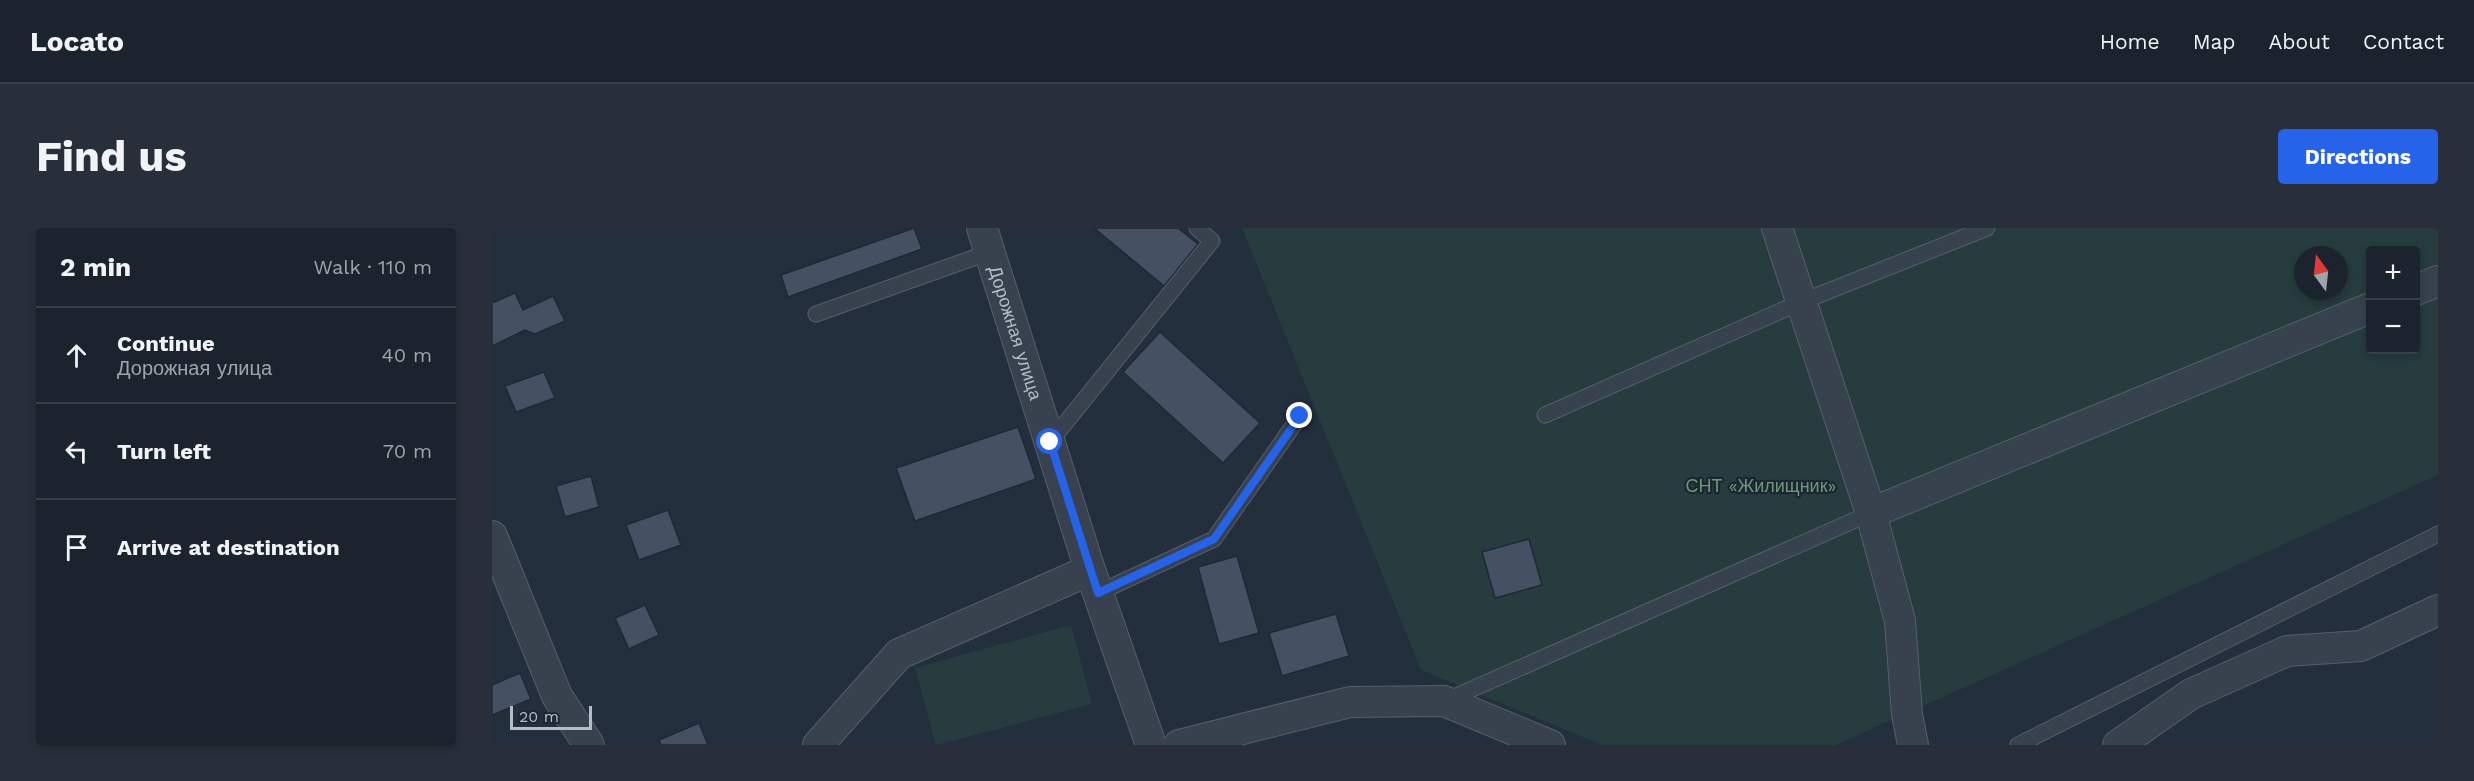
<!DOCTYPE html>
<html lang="en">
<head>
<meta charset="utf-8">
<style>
  body { margin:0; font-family:"Work Sans",sans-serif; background:#282f3a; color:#f1f3f6 }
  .controls { position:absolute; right:18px; top:18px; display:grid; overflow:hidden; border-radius:6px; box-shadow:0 3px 9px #0003 }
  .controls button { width:54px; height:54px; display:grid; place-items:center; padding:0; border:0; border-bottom:2px solid #39404a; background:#1b232e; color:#f1f3f6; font:30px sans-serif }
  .compass { position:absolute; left:1802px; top:18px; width:54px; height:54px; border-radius:50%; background:#1b232e; box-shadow:0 3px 9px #0003; rotate:345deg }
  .scale { position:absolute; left:18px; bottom:15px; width:82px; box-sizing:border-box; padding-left:6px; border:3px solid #b4bcc9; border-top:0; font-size:16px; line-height:21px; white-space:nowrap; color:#b4bcc9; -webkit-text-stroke:4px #1d2633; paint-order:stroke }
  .stop { position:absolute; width:18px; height:18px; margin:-14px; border:4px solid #2563eb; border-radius:50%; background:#fff }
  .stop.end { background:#2563eb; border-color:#fff; box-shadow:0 2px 6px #0008 }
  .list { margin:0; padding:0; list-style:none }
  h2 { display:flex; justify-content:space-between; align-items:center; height:78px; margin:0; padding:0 24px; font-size:26px }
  h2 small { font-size:20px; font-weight:400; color:#a0a4aa }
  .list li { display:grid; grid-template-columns:39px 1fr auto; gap:18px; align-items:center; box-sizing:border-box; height:96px; padding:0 24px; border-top:2px solid #39404a }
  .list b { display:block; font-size:22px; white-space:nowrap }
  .list p { margin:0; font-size:20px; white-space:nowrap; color:#a0a4aa }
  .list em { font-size:20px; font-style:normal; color:#a0a4aa }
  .icon { flex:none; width:33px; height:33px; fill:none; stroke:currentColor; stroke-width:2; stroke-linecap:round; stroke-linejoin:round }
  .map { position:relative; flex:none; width:1946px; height:517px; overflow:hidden; border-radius:6px }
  header { display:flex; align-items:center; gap:36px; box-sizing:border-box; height:84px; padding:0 30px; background:#1b232e; border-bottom:2px solid #39404a }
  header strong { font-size:28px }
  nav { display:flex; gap:33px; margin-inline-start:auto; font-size:21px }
  .intro { display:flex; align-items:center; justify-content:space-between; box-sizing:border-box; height:144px; padding:0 36px }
  h1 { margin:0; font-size:42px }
  .button { padding:15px 27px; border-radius:6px; background:#2563eb; color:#fff; font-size:21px; font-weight:700 }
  main { display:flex; gap:36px; padding:0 36px }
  aside { flex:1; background:#1b232e; border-radius:6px; box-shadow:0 3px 9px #0003 }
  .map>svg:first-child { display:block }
  .green { fill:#263c3f; fill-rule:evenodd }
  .building { fill:#455162; stroke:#1f2835; stroke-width:1.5 }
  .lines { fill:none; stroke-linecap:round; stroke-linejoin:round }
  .lane-casing { stroke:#565f6c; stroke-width:17 }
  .street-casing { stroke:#565f6c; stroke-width:32 }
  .lane { stroke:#38414e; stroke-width:15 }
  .street { stroke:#38414e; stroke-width:30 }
  .route { stroke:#2563eb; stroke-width:8 }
  .labels { text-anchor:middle; stroke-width:4.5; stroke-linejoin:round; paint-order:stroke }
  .street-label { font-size:18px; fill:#b4bcc9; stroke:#1d2633 }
  .park-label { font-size:18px; fill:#6b9a76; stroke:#1d2633 }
</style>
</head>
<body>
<header>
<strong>Locato</strong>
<nav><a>Home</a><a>Map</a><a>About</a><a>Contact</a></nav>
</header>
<div class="intro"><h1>Find us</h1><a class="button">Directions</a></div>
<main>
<aside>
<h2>2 min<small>Walk · 110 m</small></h2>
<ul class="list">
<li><svg class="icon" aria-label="ahead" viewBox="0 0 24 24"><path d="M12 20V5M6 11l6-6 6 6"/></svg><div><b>Continue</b><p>Дорожная улица</p></div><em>40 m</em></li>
<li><svg class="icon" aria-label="left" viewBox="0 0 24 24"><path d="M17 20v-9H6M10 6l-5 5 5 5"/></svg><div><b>Turn left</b></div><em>70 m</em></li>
<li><svg class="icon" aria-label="arrive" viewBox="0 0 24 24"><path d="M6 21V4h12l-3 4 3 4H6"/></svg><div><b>Arrive at destination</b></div></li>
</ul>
</aside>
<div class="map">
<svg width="1946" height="517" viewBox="0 0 1946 517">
  <rect width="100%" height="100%" fill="#242f3e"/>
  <g class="green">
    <path d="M750 0H1946V247L1344 517H1110L929 442ZM1878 22H1924V122H1878ZM1811 27H1847V63H1811Z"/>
    <path d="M579 397 600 476 444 517 423 440Z"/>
  </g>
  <g class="building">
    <path d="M422 0 430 21 296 69 289 47Z"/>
    <path d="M602 0H686L706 16 672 58Z"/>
    <path d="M23 65 31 82 61 68 73 93 43 106 33 102 0 118V75Z"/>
    <path d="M668 104 768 195 731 235 631 144Z"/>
    <path d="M52 144 63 170 24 184 13 158Z"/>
    <path d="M526 199 544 251 423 293 404 240Z"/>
    <path d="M99 248 107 279 73 289 64 258Z"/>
    <path d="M176 282 189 317 147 332 134 297Z"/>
    <path d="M1037 311 1050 357 1003 370 990 324Z"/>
    <path d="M745 328 767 405 727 416 706 339Z"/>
    <path d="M153 377 167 407 137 421 123 390Z"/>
    <path d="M844 386 857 428 790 448 777 405Z"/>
    <path d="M28 445 39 471 0 487V457Z"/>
    <path d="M207 495 216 517H169L167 512Z"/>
  </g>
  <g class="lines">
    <g class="lane-casing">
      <g id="lane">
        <path d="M324 86 498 24"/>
        <path d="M1053 187 1309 74 1495 0"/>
        <path d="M558 214 720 13 705 0"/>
        <path d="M606 365 722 311 808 188"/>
        <path d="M953 473 1379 285"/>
        <path d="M1526 517 1946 306"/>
      </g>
    </g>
    <g class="street-casing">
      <g id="street">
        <path id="s1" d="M490 0 598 342 659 517"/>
        <path d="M1285 0 1379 285 1408 393 1415 486 1421 517"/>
        <path d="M1924 62 1946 53"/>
        <path d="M1379 285 1878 80"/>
        <path d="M0 308 65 468 97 517"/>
        <path d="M326 517 407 426 598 342"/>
        <path d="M687 517 858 474 952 473 1058 517"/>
        <path d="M1626 517 1699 466 1795 423 1869 418 1946 382"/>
      </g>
    </g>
    <use href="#lane" class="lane"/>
    <use href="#street" class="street"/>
  </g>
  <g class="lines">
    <path class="route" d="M558 214 606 365 722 311 808 188"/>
  </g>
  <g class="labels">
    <g class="street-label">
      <text dy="6" stroke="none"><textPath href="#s1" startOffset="110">Дорожная улица</textPath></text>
    </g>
    <g class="park-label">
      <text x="1269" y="264">СНТ «Жилищник»</text>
    </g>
  </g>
</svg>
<div class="controls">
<button>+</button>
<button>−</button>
</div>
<svg class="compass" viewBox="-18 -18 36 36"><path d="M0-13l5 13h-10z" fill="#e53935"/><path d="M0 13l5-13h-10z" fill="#a0a4aa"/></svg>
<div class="scale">20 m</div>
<div class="stop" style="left:558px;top:214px"></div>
<div class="stop end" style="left:808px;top:188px"></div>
</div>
</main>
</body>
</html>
